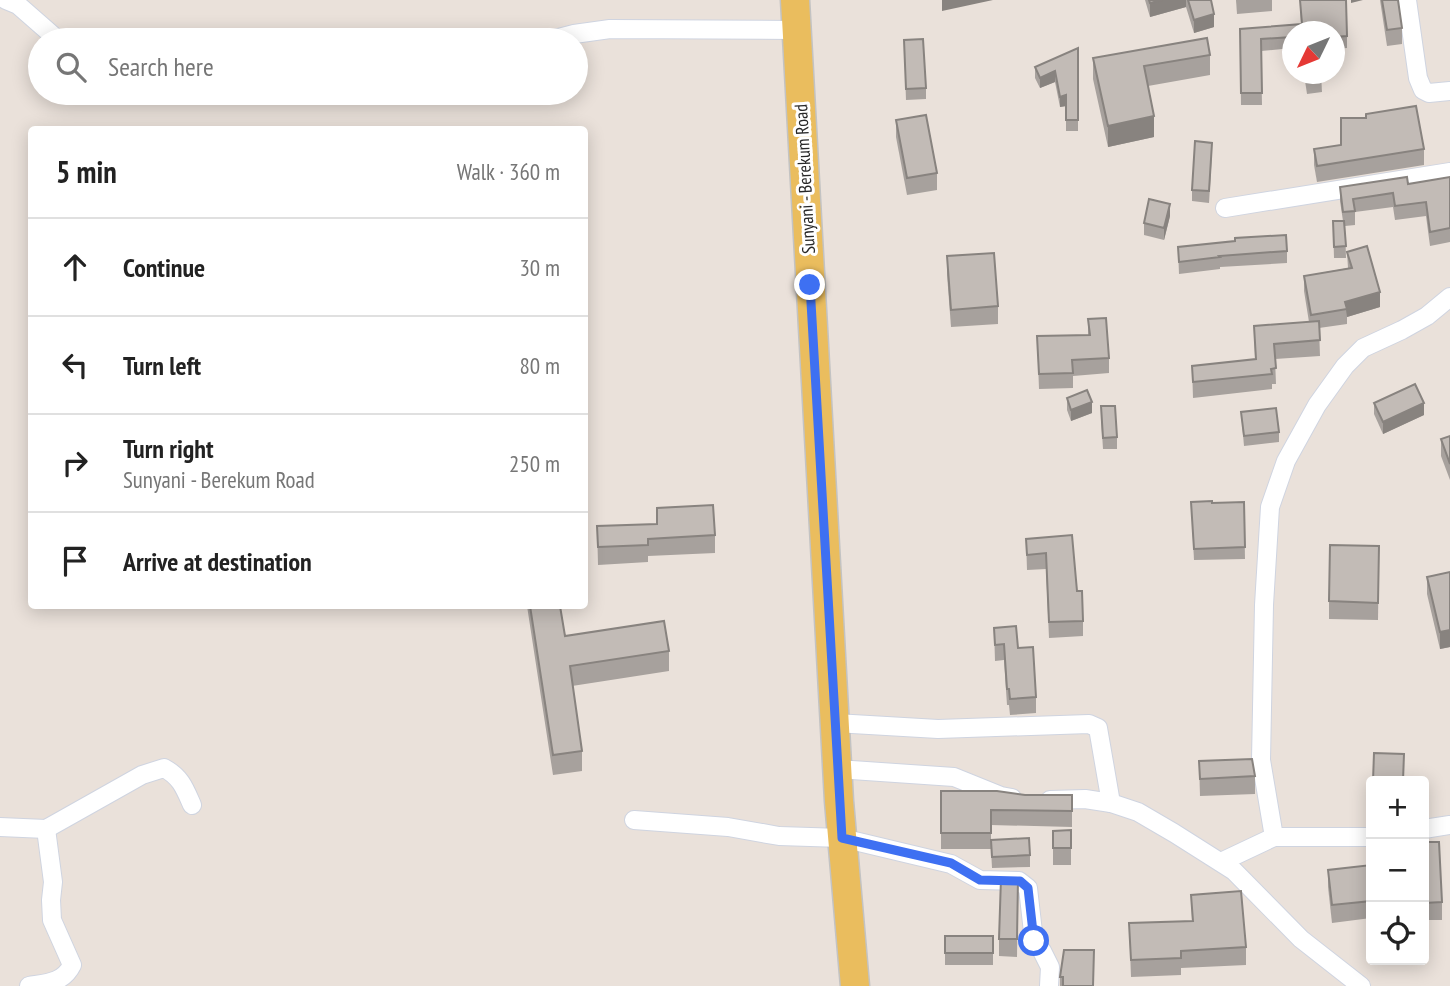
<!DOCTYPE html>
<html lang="en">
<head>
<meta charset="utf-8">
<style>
  body { margin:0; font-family:"PT Sans Narrow",sans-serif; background:#f6f6f6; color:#222 }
  .controls { position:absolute; right:21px; bottom:21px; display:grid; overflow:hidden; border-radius:7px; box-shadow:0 4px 18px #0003 }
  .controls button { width:63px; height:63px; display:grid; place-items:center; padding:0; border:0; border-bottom:2px solid #e0e0e0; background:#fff; color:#222; font:35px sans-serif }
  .compass { position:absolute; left:1282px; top:21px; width:63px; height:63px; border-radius:50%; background:#fff; box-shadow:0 4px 18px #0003; rotate:227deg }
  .stop { position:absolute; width:21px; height:21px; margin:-16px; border:5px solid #3e70f2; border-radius:50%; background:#fff }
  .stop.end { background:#3e70f2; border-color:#fff; box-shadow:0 2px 7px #0008 }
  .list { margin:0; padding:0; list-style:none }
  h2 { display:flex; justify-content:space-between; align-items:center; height:91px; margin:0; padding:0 28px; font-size:30px }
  h2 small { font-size:23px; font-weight:400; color:#767676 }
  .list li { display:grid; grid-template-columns:46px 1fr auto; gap:21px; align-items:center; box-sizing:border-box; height:98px; padding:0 28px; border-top:2px solid #e0e0e0 }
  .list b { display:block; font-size:26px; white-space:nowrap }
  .list p { margin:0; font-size:23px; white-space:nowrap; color:#767676 }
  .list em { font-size:23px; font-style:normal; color:#767676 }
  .icon { flex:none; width:38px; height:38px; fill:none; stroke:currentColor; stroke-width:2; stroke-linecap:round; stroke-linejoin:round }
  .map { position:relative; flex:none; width:1450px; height:986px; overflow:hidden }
  .search { position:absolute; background:#fff; box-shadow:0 4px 18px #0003; left:28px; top:28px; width:560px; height:77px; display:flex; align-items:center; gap:18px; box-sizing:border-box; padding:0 24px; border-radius:38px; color:#767676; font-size:26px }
  .panel { position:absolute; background:#fff; box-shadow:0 4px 18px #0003; left:28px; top:126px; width:560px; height:483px; border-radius:7px }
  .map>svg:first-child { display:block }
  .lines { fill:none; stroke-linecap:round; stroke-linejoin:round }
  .minor-casing { stroke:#cfd4e0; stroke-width:20 }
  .primary-casing { stroke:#c3c3c3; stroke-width:31 }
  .minor { stroke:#fff; stroke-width:18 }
  .primary { stroke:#eabd5e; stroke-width:28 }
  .wall { fill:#a7a19d }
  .shaded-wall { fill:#88837f }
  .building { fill:#c2bbb6; stroke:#88837f; stroke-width:2 }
  .route { stroke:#3e70f2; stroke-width:9 }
  .labels { text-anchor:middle; stroke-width:6; stroke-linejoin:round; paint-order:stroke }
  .street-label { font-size:18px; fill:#282828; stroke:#fff }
</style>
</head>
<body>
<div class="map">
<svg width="1450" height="986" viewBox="0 0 1450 986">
  <rect width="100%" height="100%" fill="#eae1da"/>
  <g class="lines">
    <g class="minor-casing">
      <g id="minor">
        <path d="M6 0 18 5 58 40"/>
        <path d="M1407 0 1418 78 1423 90 1429 93 1450 91"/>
        <path d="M551 40 574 34 610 29 796 30"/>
        <path d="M1225 208 1450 172"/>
        <path d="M835 723 938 729 1089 724 1098 728 1111 803"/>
        <path d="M837 769 954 777 1001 796 1012 798"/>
        <path d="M1050 800 1085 799 1111 803 1138 812 1174 833 1234 871 1301 939 1361 986"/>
        <path d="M634 820 728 827 779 836 842 838 951 864 980 880 1019 881 1028 888 1034 941 1042 951 1050 967 1049 986"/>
        <path d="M0 827 46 829 142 775 164 768C181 777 185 789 192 805"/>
        <path d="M1424 829 1450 825"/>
        <path d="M1274 837 1261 760 1264 605 1270 507 1286 461 1317 405 1345 366 1363 348 1402 330 1427 316 1450 297"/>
        <path d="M1221 862 1274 837H1371"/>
        <path d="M29 986C47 983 63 983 72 965L52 920 51 900 53 882 46 829"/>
      </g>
    </g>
    <g class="primary-casing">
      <path id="primary" d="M795 0 839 801 855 986"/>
    </g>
    <use href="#minor" class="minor"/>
    <use href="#primary" class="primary"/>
  </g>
  <g class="wall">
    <path d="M1145 0H1211L1214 27 1194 33 1186 7 1150 17Z"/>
    <path d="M1236 0H1272V11L1237 14Z"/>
    <path d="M1300 0 1347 36V48L1334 49V32H1292V48L1261 51 1262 105H1241L1240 29 1301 24Z"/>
    <path d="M1380 0H1398L1402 28V44L1387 46Z"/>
    <path d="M904 40 926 88V99L906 100Z"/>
    <path d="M1078 48V131H1066V106L1060 107 1055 82 1040 88 1035 78V67Z"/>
    <path d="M1210 55V75L1148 86 1154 137 1108 147 1093 79V58Z"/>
    <path d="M1304 74H1321L1322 92 1307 94Z"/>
    <path d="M896 120 937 173V190L907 195 896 137Z"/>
    <path d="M1314 149H1424V165L1317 182 1314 165Z"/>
    <path d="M1212 154 1209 203 1192 201V190Z"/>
    <path d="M1450 177V242L1430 246 1426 216 1395 220 1393 207 1355 212V225L1345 226 1346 258H1334L1333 221H1343L1340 201V187L1408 184Z"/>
    <path d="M1170 216 1164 240 1144 235V223Z"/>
    <path d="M1178 247 1287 251V263L1220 267V269L1179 274Z"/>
    <path d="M1347 252 1380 307 1347 317V324L1319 328 1320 356 1275 359 1276 384H1272V389L1193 398 1192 366 1255 359 1254 326 1309 322 1304 291V276L1348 268Z"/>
    <path d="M947 256 998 306V324L951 327 947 274Z"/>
    <path d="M1088 319 1109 358V373L1073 376V388L1039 389 1037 336 1088 335Z"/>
    <path d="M1067 398 1092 413 1071 421 1067 410Z"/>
    <path d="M1374 403 1424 415 1383 434 1374 414Z"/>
    <path d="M1241 412 1279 432V442L1244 446Z"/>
    <path d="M1101 418 1117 437V449H1103Z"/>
    <path d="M1450 436V480L1441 456V439Z"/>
    <path d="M1191 502H1244L1245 559 1194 560Z"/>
    <path d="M657 508 715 535V553L648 556V562L598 565 597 526 657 524Z"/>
    <path d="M1072 535 1077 591 1083 621V636L1049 638 1046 569 1027 570 1026 539Z"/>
    <path d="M1379 546 1378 620 1329 619V601Z"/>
    <path d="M1450 572V647L1440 649 1427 594V577Z"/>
    <path d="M527 606H560L565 636 669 651V671L572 686 582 751V771L553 775Z"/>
    <path d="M994 628 1018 648 1036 697V713L1010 715 1009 705H1007L1004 660 995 661Z"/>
    <path d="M1199 761 1255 776V794L1200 796Z"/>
    <path d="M941 791 1025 795H1072V827L991 825V840L1030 855V867L992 868 991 849H941Z"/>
    <path d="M1071 830V865H1053V831Z"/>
    <path d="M1424 842 1442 902V920H1424Z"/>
    <path d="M1371 865V918L1332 923 1328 887V870Z"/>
    <path d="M1018 879 1017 957 999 956V939Z"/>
    <path d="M1191 895 1246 947V965L1181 968V975L1131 977 1129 923 1192 921Z"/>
    <rect x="945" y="936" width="48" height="29"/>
    <path d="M1064 950 1093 986H1060V977Z"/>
  </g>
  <g class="shaded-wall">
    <path d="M942 0H993L942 11Z"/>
    <path d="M1162 0H1186V7L1150 17V3Z"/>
    <path d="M1351 0H1363L1351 3Z"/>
    <path d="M1214 14V27L1194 33V20Z"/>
    <path d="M1055 71V82L1040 88V78Z"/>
    <path d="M1066 95V106L1060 107V97Z"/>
    <path d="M1154 116V137L1108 147V126Z"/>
    <path d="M1170 204V216L1164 240V228Z"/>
    <path d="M1380 292V307L1347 317 1345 302Z"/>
    <path d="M1092 402V413L1071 421V410Z"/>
    <path d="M1424 403V415L1383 434V422Z"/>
    <path d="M1450 630V647L1440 649V632Z"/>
  </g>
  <g class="building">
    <path d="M1149 0H1162L1150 3Z"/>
    <path d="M1188 0H1211L1214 14 1194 20Z"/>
    <path d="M1300 0H1346L1347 36 1334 37V32H1292V37L1261 39 1262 93H1241L1240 29 1302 24Z"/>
    <path d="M1382 0H1398L1402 28 1387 30Z"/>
    <path d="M1207 38 1210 55 1144 66 1154 116 1108 126 1093 58Z"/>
    <path d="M923 39 926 88 906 89 904 40Z"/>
    <path d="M1078 48V120H1066V95L1060 97 1055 71 1040 78 1035 67Z"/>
    <path d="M1306 74H1321L1322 80 1307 82Z"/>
    <path d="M1416 106 1424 149 1317 166 1314 149 1341 145V118H1366V114Z"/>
    <path d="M926 115 937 173 907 178 896 120Z"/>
    <path d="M1195 141 1212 143 1209 191 1192 190Z"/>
    <path d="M1407 177 1408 184 1450 177V228L1430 232 1426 202 1395 206 1393 193 1353 199 1355 211 1343 212 1340 187Z"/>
    <path d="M1149 199 1170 204 1164 228 1144 223Z"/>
    <path d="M1333 221H1344L1346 246 1334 247Z"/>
    <path d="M1286 235 1287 251 1219 256 1220 257 1179 262 1178 247 1235 241V238Z"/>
    <path d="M1367 246 1380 292 1345 302 1347 309 1311 315 1304 276 1352 268 1347 252Z"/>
    <path d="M994 253 998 306 951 310 947 256Z"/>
    <path d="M1106 318 1109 358 1072 360 1073 373 1039 374 1037 336 1090 335 1088 319Z"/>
    <path d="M1319 321 1320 340 1274 344 1276 368 1271 369 1272 374 1193 382 1192 366 1256 359 1254 326Z"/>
    <path d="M1415 384 1424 403 1383 422 1374 403Z"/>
    <path d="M1087 390 1092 402 1071 410 1067 398Z"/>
    <path d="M1101 406H1115L1117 437 1103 438Z"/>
    <path d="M1276 408 1279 432 1244 436 1241 412Z"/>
    <path d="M1450 436V464L1441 439Z"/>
    <path d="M1212 501V503L1244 502 1245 547 1194 549 1191 502Z"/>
    <path d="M713 505 715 535 648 539V545L598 547 597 526 657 524V508Z"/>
    <path d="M1072 535 1077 591H1082L1083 621 1049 622 1046 553 1027 555 1026 539Z"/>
    <path d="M1330 545 1379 546 1378 603 1329 601Z"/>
    <path d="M1450 572V630L1440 632 1427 577Z"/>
    <path d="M530 606H560L565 636 664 621 669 651 570 666 582 751 553 755Z"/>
    <path d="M1016 626 1018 648 1033 647 1036 697 1010 699 1009 689H1007L1004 644 995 645 994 628Z"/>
    <path d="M1374 753 1404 754 1403 781H1373Z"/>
    <path d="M1252 759 1255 776 1200 779 1199 761Z"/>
    <path d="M941 791H997L1025 795H1072V811L991 810V833H941Z"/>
    <path d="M1071 830V848H1053V831Z"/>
    <path d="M1029 838 1030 855 992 857 991 840Z"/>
    <path d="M1424 842H1439L1442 902 1424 903Z"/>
    <path d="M1371 865V901L1332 905 1328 870Z"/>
    <path d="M1001 878 1018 879 1017 939H999Z"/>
    <path d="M1241 891 1246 947 1181 951V958L1131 960 1129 923 1193 921 1191 895Z"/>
    <rect x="945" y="936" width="48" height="17"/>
    <path d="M1064 950H1094L1093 986H1063V977H1060Z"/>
  </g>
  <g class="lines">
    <path class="route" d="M810 285 842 838 951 863 980 880 1020 881 1028 888 1034 941"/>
  </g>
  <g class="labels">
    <g class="street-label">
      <text transform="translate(805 179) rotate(-93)" y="6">Sunyani - Berekum Road</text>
    </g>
  </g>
</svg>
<div class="controls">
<button>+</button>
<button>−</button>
<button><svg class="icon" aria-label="locate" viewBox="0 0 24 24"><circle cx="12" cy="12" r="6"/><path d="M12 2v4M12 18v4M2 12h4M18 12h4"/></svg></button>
</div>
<svg class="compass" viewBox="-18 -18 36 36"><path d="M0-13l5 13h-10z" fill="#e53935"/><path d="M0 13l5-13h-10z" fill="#767676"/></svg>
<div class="stop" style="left:1034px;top:941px"></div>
<div class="stop end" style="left:810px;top:285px"></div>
<div class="search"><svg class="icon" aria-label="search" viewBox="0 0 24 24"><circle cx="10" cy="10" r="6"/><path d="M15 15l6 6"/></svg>Search here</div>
<section class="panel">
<h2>5 min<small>Walk · 360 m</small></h2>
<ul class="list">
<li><svg class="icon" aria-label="ahead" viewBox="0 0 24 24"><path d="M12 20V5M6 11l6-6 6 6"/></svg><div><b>Continue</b></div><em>30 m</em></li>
<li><svg class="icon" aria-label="left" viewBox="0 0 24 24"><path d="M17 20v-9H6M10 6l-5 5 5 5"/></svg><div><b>Turn left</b></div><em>80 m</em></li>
<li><svg class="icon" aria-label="right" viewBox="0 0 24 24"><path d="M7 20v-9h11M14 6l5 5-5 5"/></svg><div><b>Turn right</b><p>Sunyani - Berekum Road</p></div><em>250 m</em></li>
<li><svg class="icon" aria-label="arrive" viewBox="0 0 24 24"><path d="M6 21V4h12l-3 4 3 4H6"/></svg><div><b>Arrive at destination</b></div></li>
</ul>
</section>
</div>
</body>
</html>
